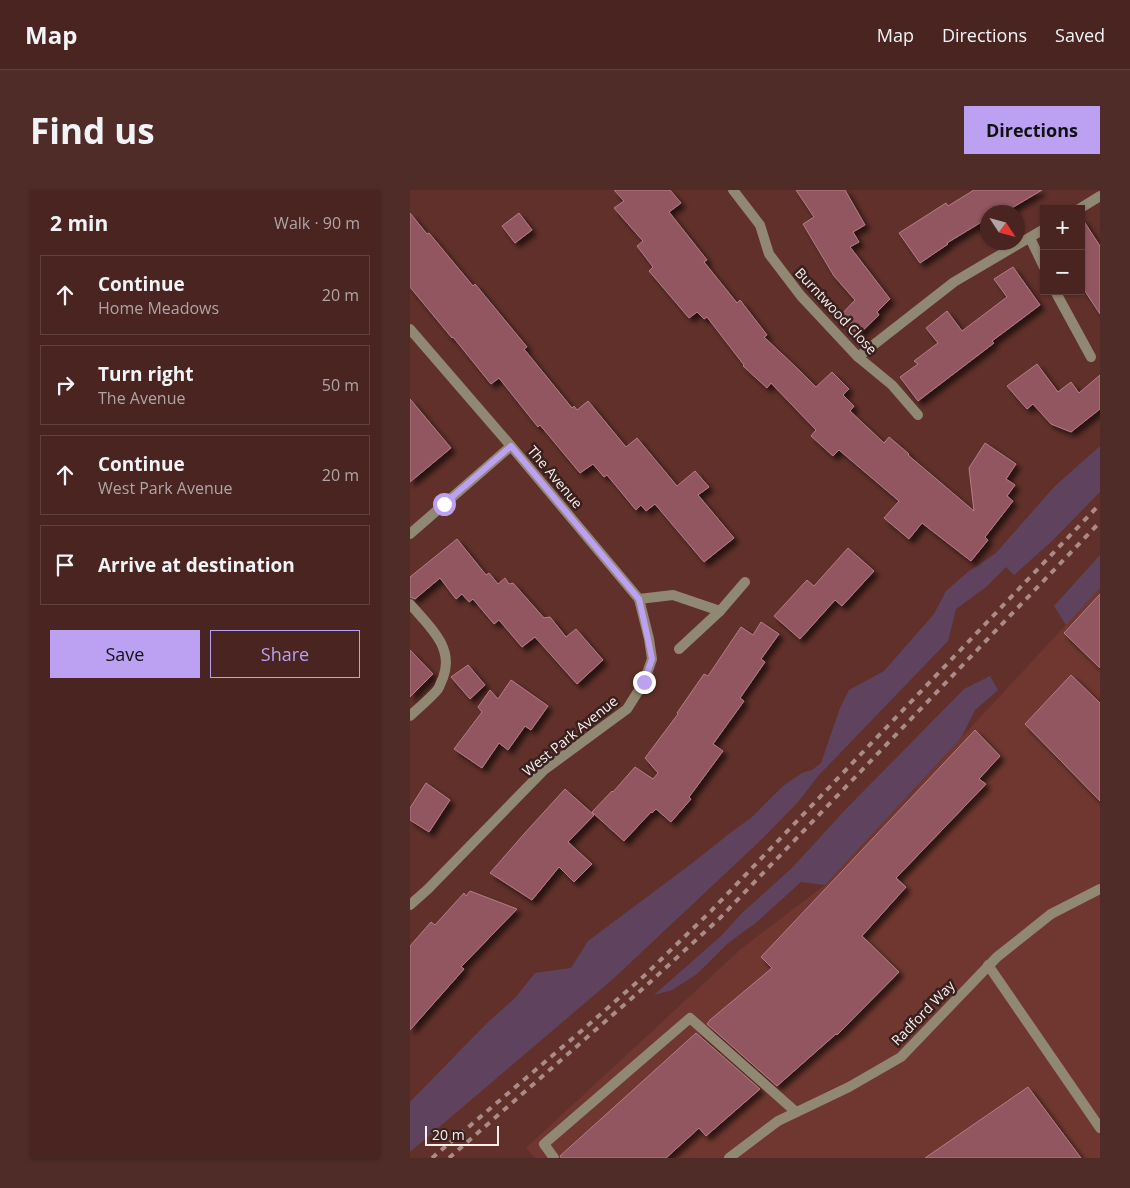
<!DOCTYPE html>
<html lang="en">
<head>
<meta charset="utf-8">
<style>
  body { margin:0; font-family:"Open Sans",sans-serif; background:#502c29; color:#f1f3f6 }
  .controls { position:absolute; right:15px; top:15px; display:grid; overflow:hidden; border-radius:0px; box-shadow:0 1px 4px #0004 }
  .controls button { width:45px; height:45px; display:grid; place-items:center; padding:0; border:0; border-bottom:1px solid #61413e; background:#492420; color:#f1f3f6; font:25px sans-serif }
  .compass { position:absolute; left:570px; top:15px; width:45px; height:45px; border-radius:50%; background:#492420; box-shadow:0 1px 4px #0004; rotate:126deg }
  .scale { position:absolute; left:15px; bottom:12px; width:74px; box-sizing:border-box; padding-left:5px; border:2px solid #fcefed; border-top:0; font-size:14px; line-height:18px; white-space:nowrap; color:#fcefed; -webkit-text-stroke:4px #37201d; paint-order:stroke }
  .stop { position:absolute; width:15px; height:15px; margin:-11px; border:4px solid #bca0f2; border-radius:50%; background:#fff }
  .stop.end { background:#bca0f2; border-color:#fff; box-shadow:0 1px 5px #0008 }
  .list { margin:0; padding:0; list-style:none }
  h2 { display:flex; justify-content:space-between; align-items:center; height:65px; margin:0; padding:0 20px; font-size:21px }
  h2 small { font-size:16px; font-weight:400; color:#b1a4a5 }
  .list li { display:grid; grid-template-columns:32px 1fr auto; gap:15px; align-items:center; box-sizing:border-box; height:80px; margin:0 10px 10px; padding:0 10px; border:1px solid #61413e; border-radius:0px }
  .list b { display:block; font-size:19px; white-space:nowrap }
  .list p { margin:0; font-size:16px; white-space:nowrap; color:#b1a4a5 }
  .list em { font-size:16px; font-style:normal; color:#b1a4a5 }
  .actions { display:flex; gap:10px; padding:15px 20px }
  .actions a { flex:1; padding:11px 0; border:1px solid #bca0f2; border-radius:0px; text-align:center; font-size:18px; color:#bca0f2 }
  .actions .main { background:#bca0f2; color:#111 }
  .icon { flex:none; width:28px; height:28px; fill:none; stroke:currentColor; stroke-width:2; stroke-linecap:round; stroke-linejoin:round }
  .map { position:relative; flex:none; width:690px; height:968px; overflow:hidden; border-radius:0px }
  header { display:flex; align-items:center; gap:30px; box-sizing:border-box; height:70px; padding:0 25px; background:#492420; border-bottom:1px solid #61413e }
  header strong { font-size:24px }
  nav { display:flex; gap:28px; margin-inline-start:auto; font-size:18px }
  .intro { display:flex; align-items:center; justify-content:space-between; box-sizing:border-box; height:120px; padding:0 30px }
  h1 { margin:0; font-size:35px }
  .button { padding:12px 22px; border-radius:0px; background:#bca0f2; color:#111; font-size:18px; font-weight:700 }
  main { display:flex; gap:30px; padding:0 30px }
  aside { flex:1; background:#492420; border-radius:0px; box-shadow:0 1px 4px #0004 }
  .map>svg:first-child { display:block }
  .built { fill:#6f3730 }
  .green { fill:#5f435e }
  .building { fill:#925661; stroke:#b57c86; filter:url(#shadow) }
  .lines { fill:none; stroke-linecap:round; stroke-linejoin:round }
  .service { stroke:#918873; stroke-width:10 }
  .minor { stroke:#918873; stroke-width:10 }
  .tertiary { stroke:#918873; stroke-width:10 }
  .rail { stroke:#ab8b88; stroke-width:4; stroke-dasharray:6 6; stroke-linecap:butt }
  .route { stroke:#bca0f2; stroke-width:6 }
  .labels { text-anchor:middle; stroke-width:5; stroke-linejoin:round; paint-order:stroke }
  .street-label { font-size:14px; fill:#fcefed; stroke:#37201d }
</style>
</head>
<body>
<header>
<strong>Map</strong>
<nav><a>Map</a><a>Directions</a><a>Saved</a></nav>
</header>
<div class="intro"><h1>Find us</h1><a class="button">Directions</a></div>
<main>
<aside>
<h2>2 min<small>Walk · 90 m</small></h2>
<ul class="list">
<li><svg class="icon" aria-label="ahead" viewBox="0 0 24 24"><path d="M12 20V5M6 11l6-6 6 6"/></svg><div><b>Continue</b><p>Home Meadows</p></div><em>20 m</em></li>
<li><svg class="icon" aria-label="right" viewBox="0 0 24 24"><path d="M7 20v-9h11M14 6l5 5-5 5"/></svg><div><b>Turn right</b><p>The Avenue</p></div><em>50 m</em></li>
<li><svg class="icon" aria-label="ahead" viewBox="0 0 24 24"><path d="M12 20V5M6 11l6-6 6 6"/></svg><div><b>Continue</b><p>West Park Avenue</p></div><em>20 m</em></li>
<li><svg class="icon" aria-label="arrive" viewBox="0 0 24 24"><path d="M6 21V4h12l-3 4 3 4H6"/></svg><div><b>Arrive at destination</b></div></li>
</ul>
<div class="actions"><a class="main">Save</a><a>Share</a></div>
</aside>
<div class="map">
<svg width="690" height="968" viewBox="0 0 690 968">
  <defs>
    <filter id="shadow"><feDropShadow dx="4.5" dy="4.5" stdDeviation="2.5" flood-color="#0009"/></filter>
  </defs>
  <rect width="100%" height="100%" fill="#61302b"/>
  <path class="built" d="M690 398V968H125L116 958 332 758 415 695Z"/>
  <g class="green">
    <path d="M690 256V302L642 351 604 385 596 377 576 397 546 419 538 451 408 586 388 612 352 649 203 789 0 962V912L76 834 105 808 125 783 161 778 178 751 281 674 324 640 341 628 373 596 392 583 402 580 411 573 430 518 439 500 474 481 524 424 536 401 559 381 585 364 645 296Z"/>
    <path d="M690 365V398L656 435 644 416Z"/>
    <path d="M580 486 588 500 565 520 551 548 415 695 391 692 348 731 317 754 287 784 262 800 244 805 311 746 332 723 383 677 435 620 554 499Z"/>
  </g>
  <g class="building">
    <path d="M204 0H260L271 13 259 22 297 70 294 72 327 113 330 110 357 145 354 147 389 180 406 197 422 182 439 199 433 205 444 216 440 221 474 253 479 247 499 264 498 265 564 321 559 278 575 253 606 274 596 289 605 295 597 306 603 311 575 347 578 350 561 371 512 333 499 349 474 328 489 311 429 260 423 266 401 246 406 240 361 193 357 198 333 176 334 175 297 127 294 129 287 122 279 128 239 81 243 77 227 56 233 51 204 18 214 11Z"/>
    <path d="M386 0H435L455 35 443 42 449 52 440 57 480 109 467 122 469 125 447 146 428 128 445 110 424 86 393 34 404 27Z"/>
    <path d="M564 0H632L595 22H578V28L537 53 538 54 510 73 489 43 536 13 538 16Z"/>
    <path d="M0 23 17 44 19 43 63 96 65 94 117 157 114 159 162 218 164 216 167 220 178 211 216 257 227 248 267 296 285 281 299 297 288 305 324 348 294 372 245 314 236 321 231 315 226 320 197 285 194 287 183 274 170 283 130 235 128 237 89 188 81 194 43 147 42 148 0 97Z"/>
    <path d="M109 23 122 40 105 53 92 36Z"/>
    <path d="M671 27 690 56V124L671 95Z"/>
    <path d="M603 77 630 115 582 151 584 153 508 211 490 187 508 174 504 171 528 153 516 138 537 121 552 141 597 107 584 89Z"/>
    <path d="M627 174 648 202 661 192 669 203 690 185V219L661 242 641 234 623 214 617 219 597 196Z"/>
    <path d="M0 209 41 258 0 292Z"/>
    <path d="M47 349 76 385 79 383 88 394 95 388 99 394 103 393 134 428 140 427 156 447 166 439 193 470 167 494 125 447 112 457 89 430 84 434 63 409 59 412 52 404 46 409 30 388 5 409 0 407V387Z"/>
    <path d="M438 358 464 381 432 416 425 410 390 449 364 426 397 390 404 396Z"/>
    <path d="M690 404V478L654 443Z"/>
    <path d="M351 432 369 444 351 469 355 472 330 508 334 511 303 554 313 561 279 607 281 609 261 632 246 619 242 623 241 622 214 651 182 622 202 601 203 602 225 577 243 589 248 583 235 568 268 524 267 523 294 484 298 486 331 437 343 445Z"/>
    <path d="M0 460 23 484 0 507Z"/>
    <path d="M58 475 75 495 60 509 41 487Z"/>
    <path d="M661 485 690 513V611L615 534Z"/>
    <path d="M101 490 138 516 121 540 115 536 98 560 89 553 72 578 44 559 72 522 68 517 80 500 88 509Z"/>
    <path d="M565 540 590 566 569 589 576 594 486 688 496 697 452 746 489 782 427 845 426 844 367 896 297 834 300 830 362 778 351 767Z"/>
    <path d="M16 593 40 610 19 642 0 630V618Z"/>
    <path d="M155 599 184 625 158 652 182 674 164 692 149 677 122 710 80 683 114 644Z"/>
    <path d="M60 701 107 719 51 777 54 779 0 840V756L21 732 25 735 54 703 56 706Z"/>
    <path d="M286 843 350 899 296 946 289 938 256 968H151L150 966Z"/>
    <path d="M618 897 671 968H515Z"/>
  </g>
  <g class="lines">
    <g class="service">
      <path d="M0 414C18 435 45 457 33 488 31 491 30 496 28 499 22 507 8 518 0 526"/>
      <path d="M578 775 690 938"/>
      <path d="M144 968 134 954 280 828 386 922"/>
    </g>
    <g class="minor">
      <path d="M323 0 350 35 359 64 391 106 448 167 482 195 508 225"/>
      <path d="M669 19 690 6"/>
      <path d="M620 48 634 77"/>
      <path d="M645 101 681 167"/>
      <path d="M0 139 101 256 229 409"/>
      <path d="M448 167 544 92 634 39"/>
      <path d="M0 344 101 256"/>
      <path d="M269 459 310 421 335 392"/>
      <path d="M0 715 18 699 134 580 217 519 234 492 242 469 239 449 229 409 263 405 310 421"/>
    </g>
    <path class="tertiary" d="M319 968 368 931 439 897 491 867 587 767 641 724 690 699"/>
    <g class="rail">
      <path d="M22 968 176 837 234 786 301 721 690 314"/>
      <path d="M39 968 238 794 310 728 690 332"/>
    </g>
  </g>
  <g class="lines">
    <path class="route" d="M34 314 101 256 229 409 238 449 242 469 234 492"/>
  </g>
  <g class="labels">
    <g class="street-label">
      <text transform="translate(426 121) rotate(47)" y="5">Burntwood Close</text>
      <text transform="translate(145 287) rotate(50)" y="5">The Avenue</text>
      <text transform="translate(160 546) rotate(-39)" y="5">West Park Avenue</text>
      <text transform="translate(513 823) rotate(-46)" y="5">Radford Way</text>
    </g>
  </g>
</svg>
<div class="controls">
<button>+</button>
<button>−</button>
</div>
<svg class="compass" viewBox="-18 -18 36 36"><path d="M0-13l5 13h-10z" fill="#e53935"/><path d="M0 13l5-13h-10z" fill="#b1a4a5"/></svg>
<div class="scale">20 m</div>
<div class="stop" style="left:34px;top:314px"></div>
<div class="stop end" style="left:234px;top:492px"></div>
</div>
</main>
</body>
</html>
